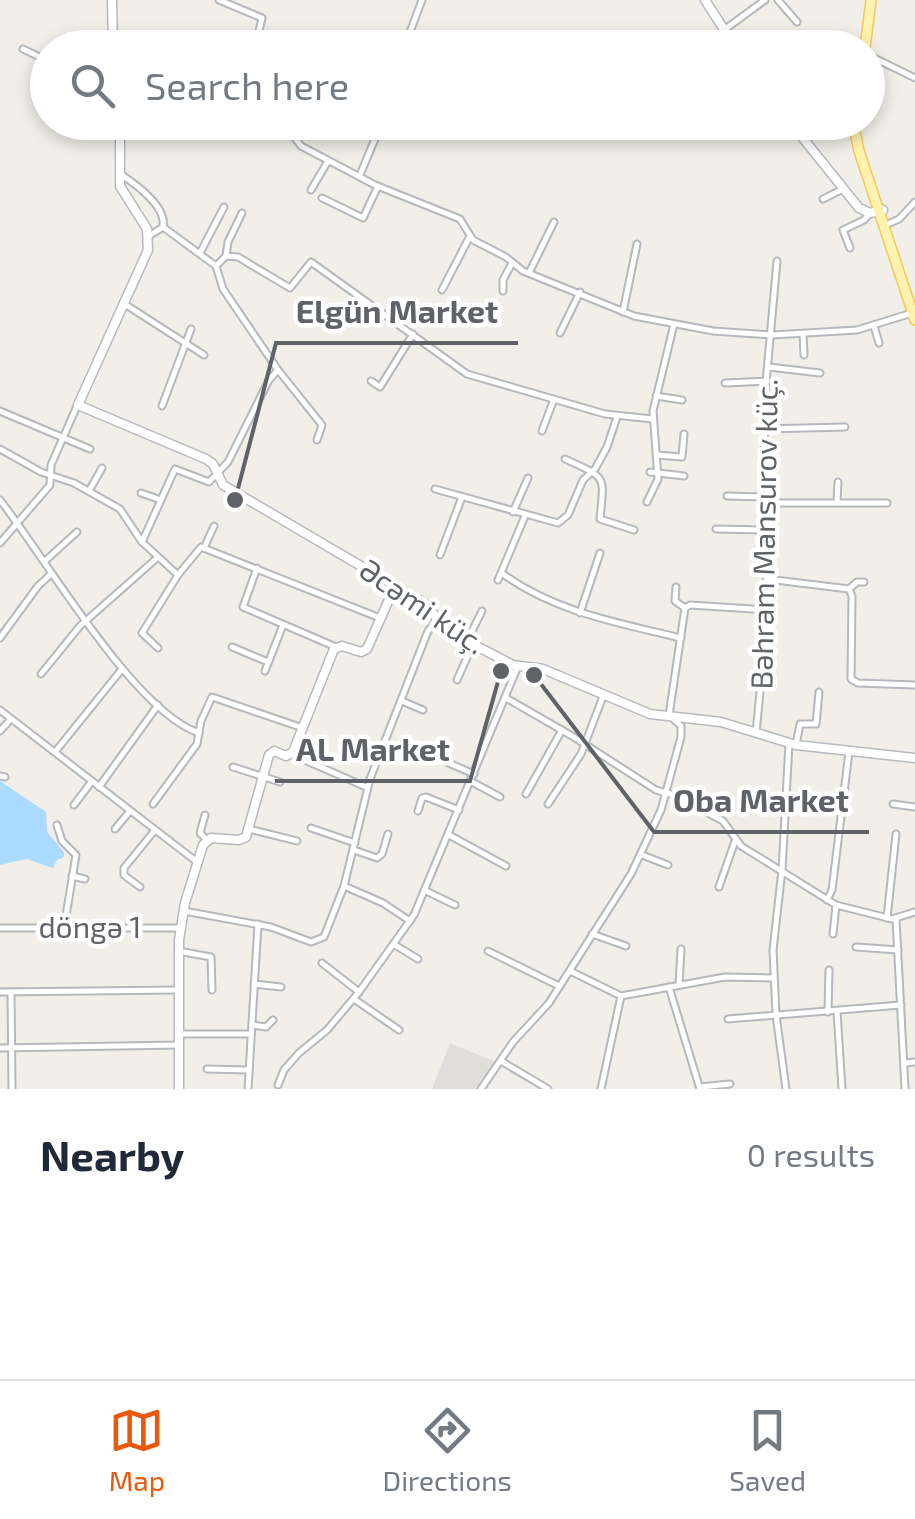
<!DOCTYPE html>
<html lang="en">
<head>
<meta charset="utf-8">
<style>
  body { margin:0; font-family:"Exo 2",sans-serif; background:#f6f6f7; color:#1f2937 }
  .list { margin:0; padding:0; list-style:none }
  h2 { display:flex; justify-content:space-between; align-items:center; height:130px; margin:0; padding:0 40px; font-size:42px }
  h2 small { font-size:32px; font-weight:400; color:#747a83 }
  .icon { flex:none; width:55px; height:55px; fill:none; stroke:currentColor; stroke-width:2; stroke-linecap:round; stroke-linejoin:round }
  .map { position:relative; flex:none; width:915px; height:1089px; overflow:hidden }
  .search { position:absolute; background:#fff; box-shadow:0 5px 15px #0003; left:30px; right:30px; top:30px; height:110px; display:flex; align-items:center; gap:25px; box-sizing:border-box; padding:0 35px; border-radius:55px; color:#747a83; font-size:38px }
  .sheet { height:290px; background:#fff }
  nav { display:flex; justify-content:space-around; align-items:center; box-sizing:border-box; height:140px; border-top:2px solid #e0e1e3; background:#fff; font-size:28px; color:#747a83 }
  nav a { display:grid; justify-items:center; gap:5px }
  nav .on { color:#ea580c }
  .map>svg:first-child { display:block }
  .industrial { fill:#e0deda }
  .water { fill:#aadaff }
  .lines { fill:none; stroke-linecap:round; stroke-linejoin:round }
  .street-casing { stroke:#b5b8bc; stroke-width:9 }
  .secondary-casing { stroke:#b6babf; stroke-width:11 }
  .primary-casing { stroke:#f2c960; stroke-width:12 }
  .street { stroke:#fff; stroke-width:5 }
  .secondary { stroke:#fff; stroke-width:8 }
  .primary { stroke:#fff2af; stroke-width:9 }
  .labels { text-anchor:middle; stroke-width:9; stroke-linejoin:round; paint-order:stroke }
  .street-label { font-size:30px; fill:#5f6368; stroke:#fff }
  .leader { fill:none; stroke:#5f6368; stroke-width:4 }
  .callout-dot { fill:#5f6368; stroke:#fff; stroke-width:4 }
  .callout-label { font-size:32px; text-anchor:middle; font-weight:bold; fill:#5f6368; stroke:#fff; stroke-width:9; stroke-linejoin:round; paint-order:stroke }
</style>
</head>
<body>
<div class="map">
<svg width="915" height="1089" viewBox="0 0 915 1089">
  <rect width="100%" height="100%" fill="#f1efe8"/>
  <path class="industrial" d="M450 1043 496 1062 479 1089H432Z"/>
  <path class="water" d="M0 781 46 812 47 832 64 852V857L57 860 53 868 26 859 0 865Z"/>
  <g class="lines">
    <g class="street-casing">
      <g id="street">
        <path d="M219 0 262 18 255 48"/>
        <path d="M778 0 797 22"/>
        <path d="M724 30 765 0"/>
        <path d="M322 48V47"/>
        <path d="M404 48 422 0"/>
        <path d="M23 49 48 61"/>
        <path d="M868 55 915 78"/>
        <path d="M46 78 48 79"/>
        <path d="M47 112 48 111"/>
        <path d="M283 122 301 146 375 185 460 219 473 240 506 257 523 271 634 316 713 331 772 335 857 330 912 313"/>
        <path d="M293 135 301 122"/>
        <path d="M122 175C138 186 167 207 163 227"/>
        <path d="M360 175 382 122"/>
        <path d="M311 190 328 161"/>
        <path d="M322 198 363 218 378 186"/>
        <path d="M823 199 843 189"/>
        <path d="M888 224 899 219 915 202"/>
        <path d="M149 236 163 227 216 266 226 256 238 257 290 288 311 262 467 374 605 414 653 419"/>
        <path d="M850 248 843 230 864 220 870 213"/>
        <path d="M200 253 224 207"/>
        <path d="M226 256 228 242 242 213"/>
        <path d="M529 273 554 222"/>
        <path d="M442 290 470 236"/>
        <path d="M503 291V280L512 263"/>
        <path d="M123 303 204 355"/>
        <path d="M623 312 637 244"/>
        <path d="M874 326 879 343"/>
        <path d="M560 333 580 292"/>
        <path d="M803 334 804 355"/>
        <path d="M769 367 820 373"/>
        <path d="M278 370 322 425 317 440"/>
        <path d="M371 381 380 387 413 334"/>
        <path d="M725 383 767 381"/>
        <path d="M656 396 682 400"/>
        <path d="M162 406 191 329"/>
        <path d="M0 411 90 449"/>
        <path d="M764 429 845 427"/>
        <path d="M542 431 554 399"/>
        <path d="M0 449 41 472 74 483 120 509 142 542 178 575"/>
        <path d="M657 455 682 457 684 434"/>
        <path d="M565 459C608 479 604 474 600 519L634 530"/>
        <path d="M650 472 684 476"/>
        <path d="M435 489 558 523 568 515 583 480 595 469 607 447 617 417"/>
        <path d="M89 491 102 468"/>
        <path d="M141 493 161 500"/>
        <path d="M727 496 767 497"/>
        <path d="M0 500C45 557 134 712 199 733"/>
        <path d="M647 502 658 479 653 411 674 324"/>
        <path d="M837 502 838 482"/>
        <path d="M767 503H887"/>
        <path d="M513 512 528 478"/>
        <path d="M716 529 767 530"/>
        <path d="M142 542 175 469 209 482 228 462 269 380 278 370 223 289 216 266"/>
        <path d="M0 543 50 485 51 465 77 406"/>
        <path d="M204 548 214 526"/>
        <path d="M440 555 462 497"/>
        <path d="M45 561 77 532"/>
        <path d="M257 568 243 607 336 647"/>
        <path d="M503 574C555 612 619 623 681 638"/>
        <path d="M767 579 849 589 852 596 851 679 858 683 915 685"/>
        <path d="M498 580 525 516"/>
        <path d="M676 587 675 601 685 608"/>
        <path d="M849 589 857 582H864"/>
        <path d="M580 613 600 553"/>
        <path d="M0 638 38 586 51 574"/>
        <path d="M467 641 482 611"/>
        <path d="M232 647 268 662"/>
        <path d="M158 648 142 633 178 575 201 547 380 618"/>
        <path d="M265 671 283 625"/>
        <path d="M41 674 80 626 157 558"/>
        <path d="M457 680 473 644"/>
        <path d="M506 698 572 736 656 790 674 795 723 821 741 846 836 905 892 919 915 912"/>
        <path d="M402 701 423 710"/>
        <path d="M0 710 197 862"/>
        <path d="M0 731 11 719"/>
        <path d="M756 733 767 620 764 405 777 261"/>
        <path d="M796 745 800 724H816L819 692"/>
        <path d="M55 752 122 669"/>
        <path d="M291 754 366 787"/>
        <path d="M444 761 474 774"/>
        <path d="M233 767 280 782"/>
        <path d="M0 776 5 777"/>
        <path d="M472 782 500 797"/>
        <path d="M99 787 158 705"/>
        <path d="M526 794 562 730"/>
        <path d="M153 804 197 744 201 721 212 697 303 728"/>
        <path d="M548 804 581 754 604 694"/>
        <path d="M893 804 915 807"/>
        <path d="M74 805 92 781"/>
        <path d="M418 811 422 798 426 797 459 810"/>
        <path d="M205 815 200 833 207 840"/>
        <path d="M57 825 62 841 76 855 64 928"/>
        <path d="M311 828 355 843"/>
        <path d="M115 829 130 811"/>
        <path d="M249 829 297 841"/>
        <path d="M449 835 506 866"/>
        <path d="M354 850 377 858 382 854 388 834"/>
        <path d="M642 855 668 865"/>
        <path d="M72 876 85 879"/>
        <path d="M344 886 383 903 410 921"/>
        <path d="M140 887 124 875V868L155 830"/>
        <path d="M719 887 735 841"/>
        <path d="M426 891 455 905"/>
        <path d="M827 900 832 890 849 752"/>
        <path d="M184 911 271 927 311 942 324 937 344 886 370 779 428 631 437 621"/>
        <path d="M887 918 896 834"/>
        <path d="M896 919 905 1089"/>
        <path d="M0 928H180"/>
        <path d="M592 934 626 946"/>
        <path d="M833 934 836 905"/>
        <path d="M395 945 418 959"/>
        <path d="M856 947 898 950"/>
        <path d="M178 951 211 957 212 990"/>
        <path d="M488 951 559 986"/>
        <path d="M322 963 359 992"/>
        <path d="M570 971 621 996 725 977 773 978"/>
        <path d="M254 984 281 987"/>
        <path d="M679 985 681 949"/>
        <path d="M669 987 700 1089"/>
        <path d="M0 992 177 990"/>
        <path d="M11 992 12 1089"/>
        <path d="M354 999 399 1030"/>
        <path d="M828 1012 829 970"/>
        <path d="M837 1012 842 1089"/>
        <path d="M728 1019 901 1005"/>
        <path d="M252 1025 266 1027 273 1020"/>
        <path d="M179 1034H251"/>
        <path d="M0 1048 179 1045"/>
        <path d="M501 1061 548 1089"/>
        <path d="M905 1063 915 1062"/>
        <path d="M207 1069 249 1070"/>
        <path d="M278 1085 284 1070 299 1053 327 1030 359 992 414 915 518 666"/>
        <path d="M700 1087 730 1084"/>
        <path d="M248 1089 258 924"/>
        <path d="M481 1089 513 1042 549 1003 631 874 661 810 681 737V726L669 715 685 608 690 605 767 610"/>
        <path d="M601 1089 621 996"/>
        <path d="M786 1089 776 1015 773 950 782 870 789 744"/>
      </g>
    </g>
    <g class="secondary-casing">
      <g id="secondary">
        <path d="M112 0 113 48"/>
        <path d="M705 0 736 48"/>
        <path d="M120 122V186L147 229 148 250 78 405 206 459 213 464 223 485 429 606 442 628 513 665 543 669 650 714 721 722 796 745 915 758"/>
        <path d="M790 122 859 208 870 213 883 210"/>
        <path d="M179 1089V940L185 903 203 845 211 838 239 840 246 837 269 755 274 751 286 756 293 752 334 649 342 646 361 652 367 649 395 586"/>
      </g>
    </g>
    <g class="primary-casing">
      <g id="primary">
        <path d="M865 48 871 0"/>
        <path d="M853 122 859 151 915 320"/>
      </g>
    </g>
    <use href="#street" class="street"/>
    <use href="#secondary" class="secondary"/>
    <use href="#primary" class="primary"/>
  </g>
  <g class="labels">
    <g class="street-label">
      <text transform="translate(765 534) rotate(-89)" y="10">Bəhram Mansurov küç.</text>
      <text transform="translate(422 607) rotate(34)" y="10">Əcəmi küç.</text>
      <text x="90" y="938">döngə 1</text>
    </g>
  </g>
  <path class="leader" d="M235 500L276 343H518M501 671L470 781H275M534 675L654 832H869"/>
  <g class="callout-dot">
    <circle cx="235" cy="500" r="10"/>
    <circle cx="501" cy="671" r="10"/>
    <circle cx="534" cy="675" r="10"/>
  </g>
  <g class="callout-label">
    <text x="397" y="323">Elgün Market</text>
    <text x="373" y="761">AL Market</text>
    <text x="761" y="812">Oba Market</text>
  </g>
</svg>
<div class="search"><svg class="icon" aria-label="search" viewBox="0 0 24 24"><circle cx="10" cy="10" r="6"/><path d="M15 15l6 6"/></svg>Search here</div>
</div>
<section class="sheet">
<h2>Nearby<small>0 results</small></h2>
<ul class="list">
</ul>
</section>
<nav>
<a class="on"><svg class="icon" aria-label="map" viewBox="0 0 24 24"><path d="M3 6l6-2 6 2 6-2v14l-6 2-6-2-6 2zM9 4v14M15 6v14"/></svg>Map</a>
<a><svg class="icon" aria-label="directions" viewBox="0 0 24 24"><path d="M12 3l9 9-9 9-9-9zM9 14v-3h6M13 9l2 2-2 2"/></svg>Directions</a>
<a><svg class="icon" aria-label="saved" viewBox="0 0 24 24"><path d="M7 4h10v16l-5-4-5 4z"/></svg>Saved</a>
</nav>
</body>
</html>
